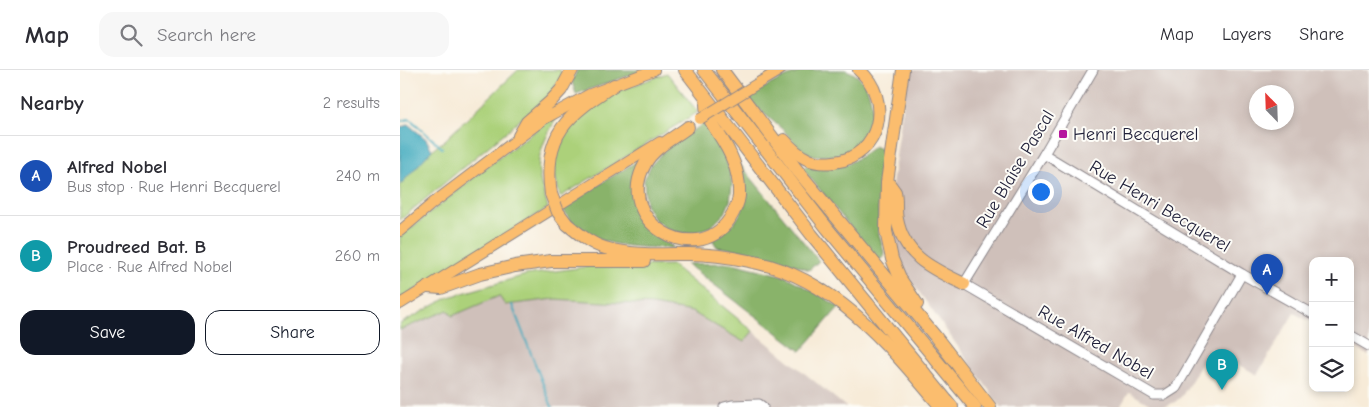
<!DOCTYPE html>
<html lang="en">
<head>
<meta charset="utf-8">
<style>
  body { margin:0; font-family:"Comic Neue",sans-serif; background:#f7f7f7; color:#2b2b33 }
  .controls { position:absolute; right:15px; bottom:15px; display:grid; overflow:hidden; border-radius:10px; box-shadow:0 2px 8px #0003 }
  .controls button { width:45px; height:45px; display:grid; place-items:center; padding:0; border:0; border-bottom:1px solid #e1e1e2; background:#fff; color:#2b2b33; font:25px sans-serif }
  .compass { position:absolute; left:849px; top:15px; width:45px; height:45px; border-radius:50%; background:#fff; box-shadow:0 2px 8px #0003; rotate:337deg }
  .you { position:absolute; left:640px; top:121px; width:18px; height:18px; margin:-12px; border:4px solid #fff; border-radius:50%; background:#1a73e8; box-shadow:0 0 0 8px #1a73e833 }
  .badge { display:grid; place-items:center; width:32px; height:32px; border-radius:50%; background:#111827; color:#fff; font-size:16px; font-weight:700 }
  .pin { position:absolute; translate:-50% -41px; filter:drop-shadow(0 1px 2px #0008) }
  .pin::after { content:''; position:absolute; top:26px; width:18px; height:15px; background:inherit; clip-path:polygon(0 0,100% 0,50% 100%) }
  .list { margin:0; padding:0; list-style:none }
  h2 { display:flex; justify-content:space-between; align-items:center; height:65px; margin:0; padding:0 20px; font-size:21px }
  h2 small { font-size:16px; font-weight:400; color:#7c7c81 }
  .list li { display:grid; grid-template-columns:32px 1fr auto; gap:15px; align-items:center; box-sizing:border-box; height:80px; padding:0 20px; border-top:1px solid #e1e1e2 }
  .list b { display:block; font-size:19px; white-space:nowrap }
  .list p { margin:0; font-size:16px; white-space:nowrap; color:#7c7c81 }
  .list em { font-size:16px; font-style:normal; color:#7c7c81 }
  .actions { display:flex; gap:10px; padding:15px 20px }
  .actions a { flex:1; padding:11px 0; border:1px solid #111827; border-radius:15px; text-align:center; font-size:18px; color:#111827 }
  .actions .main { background:#111827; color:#fff }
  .icon { flex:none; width:28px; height:28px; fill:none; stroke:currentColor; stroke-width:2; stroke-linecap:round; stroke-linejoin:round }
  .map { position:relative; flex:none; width:969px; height:337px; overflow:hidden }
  header { display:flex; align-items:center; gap:30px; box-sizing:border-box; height:70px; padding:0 25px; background:#fff; border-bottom:1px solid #e1e1e2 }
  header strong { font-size:24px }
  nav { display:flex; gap:28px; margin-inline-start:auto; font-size:18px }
  .search { width:350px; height:45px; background:#f7f7f7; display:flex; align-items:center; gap:12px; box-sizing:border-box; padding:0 18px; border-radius:15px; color:#7c7c81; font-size:19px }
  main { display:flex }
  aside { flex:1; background:#fff }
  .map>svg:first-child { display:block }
  .industrial { fill:#cfc0ba; fill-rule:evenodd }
  .green { fill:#acd17a; stroke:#677a5a }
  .forest { fill:#89b36a; stroke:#566a52 }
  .water { fill:#3ea9bd; stroke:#30667c }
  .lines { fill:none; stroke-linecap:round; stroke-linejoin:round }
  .stream { stroke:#3ea9bd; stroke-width:2 }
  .minor-casing { stroke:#8c868a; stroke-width:11 }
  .major-casing { stroke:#8c868a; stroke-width:12 }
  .highway-casing { stroke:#8c868a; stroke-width:14 }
  .minor { stroke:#fff; stroke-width:9 }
  .major { stroke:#fbbd6e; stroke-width:10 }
  .highway { stroke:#fbbd6e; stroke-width:12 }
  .major-bridge-casing { stroke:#8c868a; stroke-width:12; stroke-linecap:butt }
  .highway-bridge-casing { stroke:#8c868a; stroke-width:14; stroke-linecap:butt }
  .major-bridge { stroke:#fbbd6e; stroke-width:10 }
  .highway-bridge { stroke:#fbbd6e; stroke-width:12 }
  .poi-dot { fill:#b5179e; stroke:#fdfcf7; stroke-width:2 }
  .labels { text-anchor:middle; stroke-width:4; stroke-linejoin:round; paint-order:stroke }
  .poi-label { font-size:18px; fill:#22223b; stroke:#fdfcf7; text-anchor:start }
  .street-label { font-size:18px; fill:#22223b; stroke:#fdfcf7 }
</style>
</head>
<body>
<header>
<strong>Map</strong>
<div class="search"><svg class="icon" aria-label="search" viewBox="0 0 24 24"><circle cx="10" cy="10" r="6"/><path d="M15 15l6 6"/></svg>Search here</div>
<nav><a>Map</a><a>Layers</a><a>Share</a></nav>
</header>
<main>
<aside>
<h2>Nearby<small>2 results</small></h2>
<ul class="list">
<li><span class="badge" style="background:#1a4fb4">A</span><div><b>Alfred Nobel</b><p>Bus stop · Rue Henri Becquerel</p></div><em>240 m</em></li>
<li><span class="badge" style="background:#0f9aa8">B</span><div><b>Proudreed Bat. B</b><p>Place · Rue Alfred Nobel</p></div><em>260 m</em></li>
</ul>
<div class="actions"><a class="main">Save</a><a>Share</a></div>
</aside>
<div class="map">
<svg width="969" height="337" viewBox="0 0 969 337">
  <rect width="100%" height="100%" fill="#fdfcf7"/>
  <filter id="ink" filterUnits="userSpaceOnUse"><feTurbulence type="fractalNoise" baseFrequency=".02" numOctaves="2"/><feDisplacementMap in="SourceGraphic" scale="10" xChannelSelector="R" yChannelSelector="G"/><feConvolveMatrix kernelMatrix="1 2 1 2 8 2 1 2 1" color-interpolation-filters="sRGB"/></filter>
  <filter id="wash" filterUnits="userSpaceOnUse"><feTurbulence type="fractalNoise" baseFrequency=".0096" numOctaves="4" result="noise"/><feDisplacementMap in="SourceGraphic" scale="20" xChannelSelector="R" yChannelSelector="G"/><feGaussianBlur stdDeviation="1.12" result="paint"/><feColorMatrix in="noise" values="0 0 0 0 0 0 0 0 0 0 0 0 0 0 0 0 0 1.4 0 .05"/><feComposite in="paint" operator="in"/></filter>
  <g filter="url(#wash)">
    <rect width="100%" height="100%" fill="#f7ebd8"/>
    <g class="industrial">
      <path d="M508 0H969V286L950 275V191H913V253L894 243 857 305 811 278 782 326 775 332 765 336 751 335 729 322 720 337H601L509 208 500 191 493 159 490 130ZM856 22H886V52H856Z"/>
      <path d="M272 195 446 337H0V254L49 227 126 205 192 196Z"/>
    </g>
    <g class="green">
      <path d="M118 0H160L162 5 153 20 143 31 0 150V115L32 80 44 71Z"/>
      <path d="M267 3 298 42 160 127 155 105 154 82 164 61 190 37 205 26Z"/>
      <path d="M155 46 156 49C147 65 136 85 139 104 141 116 145 127 148 138L0 229V167L88 96Z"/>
      <path d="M272 195 353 261 344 272 292 242 253 235 155 229 105 235 99 226 52 246 48 240 0 260V254L49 227 126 205 192 196Z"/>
    </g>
    <g class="forest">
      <path d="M177 0H245L176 24 172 12Z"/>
      <path d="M407 0C418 0 433 0 445 0 474 7 479 50 463 70 457 78 446 82 437 85 430 86 417 87 410 84 398 79 391 68 382 59 370 48 358 40 348 28 367 15 385 6 407 0Z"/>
      <path d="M305 53 320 74 330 102 332 115 330 131 325 143 312 156 297 162 281 164 267 159 255 150 246 136 244 110 251 95 269 76Z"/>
      <path d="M474 76 485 81 478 134 479 164 485 186 478 191 403 99 407 95C439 100 450 96 474 76Z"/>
      <path d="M244 87C241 97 233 110 233 121 231 148 256 163 274 178 240 177 196 179 171 151 167 147 165 142 162 137Z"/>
      <path d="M335 88 419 191 409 200C379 188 349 181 317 177L312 169C337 158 352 133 343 106 341 99 338 93 335 88Z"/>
      <path d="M332 193 385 206 420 225 439 237 401 281 287 194Z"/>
    </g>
    <path class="water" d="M9 55 26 69 32 80 0 115V57Z"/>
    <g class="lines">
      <g class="stream">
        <path d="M0 51 10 49 42 78"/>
        <path d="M112 235 152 337"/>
      </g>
    </g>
  </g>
  <g filter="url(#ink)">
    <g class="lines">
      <g class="minor-casing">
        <g id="minor">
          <path d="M693 0 644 84 564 214 754 325H765L776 318 842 204"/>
          <path d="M644 84 842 204 913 244"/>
          <path d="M950 265 969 276"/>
          <path d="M324 337 332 335 359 334 363 337"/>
        </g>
      </g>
      <g class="major-casing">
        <g id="major">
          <path d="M360 12 380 0"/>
          <path d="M0 161 33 133 144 49 190 24 254 0"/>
          <path d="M0 234 260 72"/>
        </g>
      </g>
      <g class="highway-casing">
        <g id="highway">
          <path d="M285 0 412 165 552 337"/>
          <path d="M304 0 427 158 575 337"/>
          <path d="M322 0 397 100 535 266 590 337"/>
          <path d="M503 0 487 112 486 161 492 189 501 210 517 234"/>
          <path d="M288 57C274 68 254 77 245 94 213 151 295 199 329 150 334 142 338 135 339 126 340 107 333 87 323 71 316 59 306 48 306 34"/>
          <path d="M119 66 127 52 150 32 161 20 172 0"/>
          <path d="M384 70C391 78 398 85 407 89 415 93 425 93 434 92 481 87 493 29 459 0"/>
          <path d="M488 112C490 115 493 119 495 122 497 129 495 141 497 149 504 187 533 199 564 214"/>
          <path d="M151 124C142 64 168 45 214 15"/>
          <path d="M167 154C179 164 191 174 205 178 232 186 262 184 289 184 309 184 330 187 349 191 433 206 489 275 541 337"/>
          <path d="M28 217 41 218 80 204 115 196 151 191H244"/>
        </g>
      </g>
      <use href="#minor" class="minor"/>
      <use href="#major" class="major"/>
      <use href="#highway" class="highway"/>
      <g class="major-bridge-casing">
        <path id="major-bridge" d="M300 49 360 12"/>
      </g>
      <g class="highway-bridge-casing">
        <path id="highway-bridge" d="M151 124 158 142 167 154"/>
      </g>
      <use href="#major-bridge" class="major-bridge"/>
      <use href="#highway-bridge" class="highway-bridge"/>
    </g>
  </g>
  <rect class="poi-dot" x="658" y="59" width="10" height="10" rx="2.5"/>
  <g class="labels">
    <g class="poi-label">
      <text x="673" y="70">Henri Becquerel</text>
    </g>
    <g class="street-label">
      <text transform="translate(615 99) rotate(-59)" y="6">Rue Blaise Pascal</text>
      <text transform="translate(760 136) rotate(31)" y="6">Rue Henri Becquerel</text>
      <text transform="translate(696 272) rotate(30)" y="6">Rue Alfred Nobel</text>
    </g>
  </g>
</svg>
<div class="controls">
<button>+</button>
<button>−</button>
<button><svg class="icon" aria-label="layers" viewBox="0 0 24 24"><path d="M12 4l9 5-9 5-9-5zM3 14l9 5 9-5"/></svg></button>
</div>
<svg class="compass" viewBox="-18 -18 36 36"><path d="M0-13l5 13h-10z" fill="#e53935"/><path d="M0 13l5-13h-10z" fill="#7c7c81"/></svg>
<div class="you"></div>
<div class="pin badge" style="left:867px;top:225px;background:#1a4fb4">A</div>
<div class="pin badge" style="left:822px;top:320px;background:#0f9aa8">B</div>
</div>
</main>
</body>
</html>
